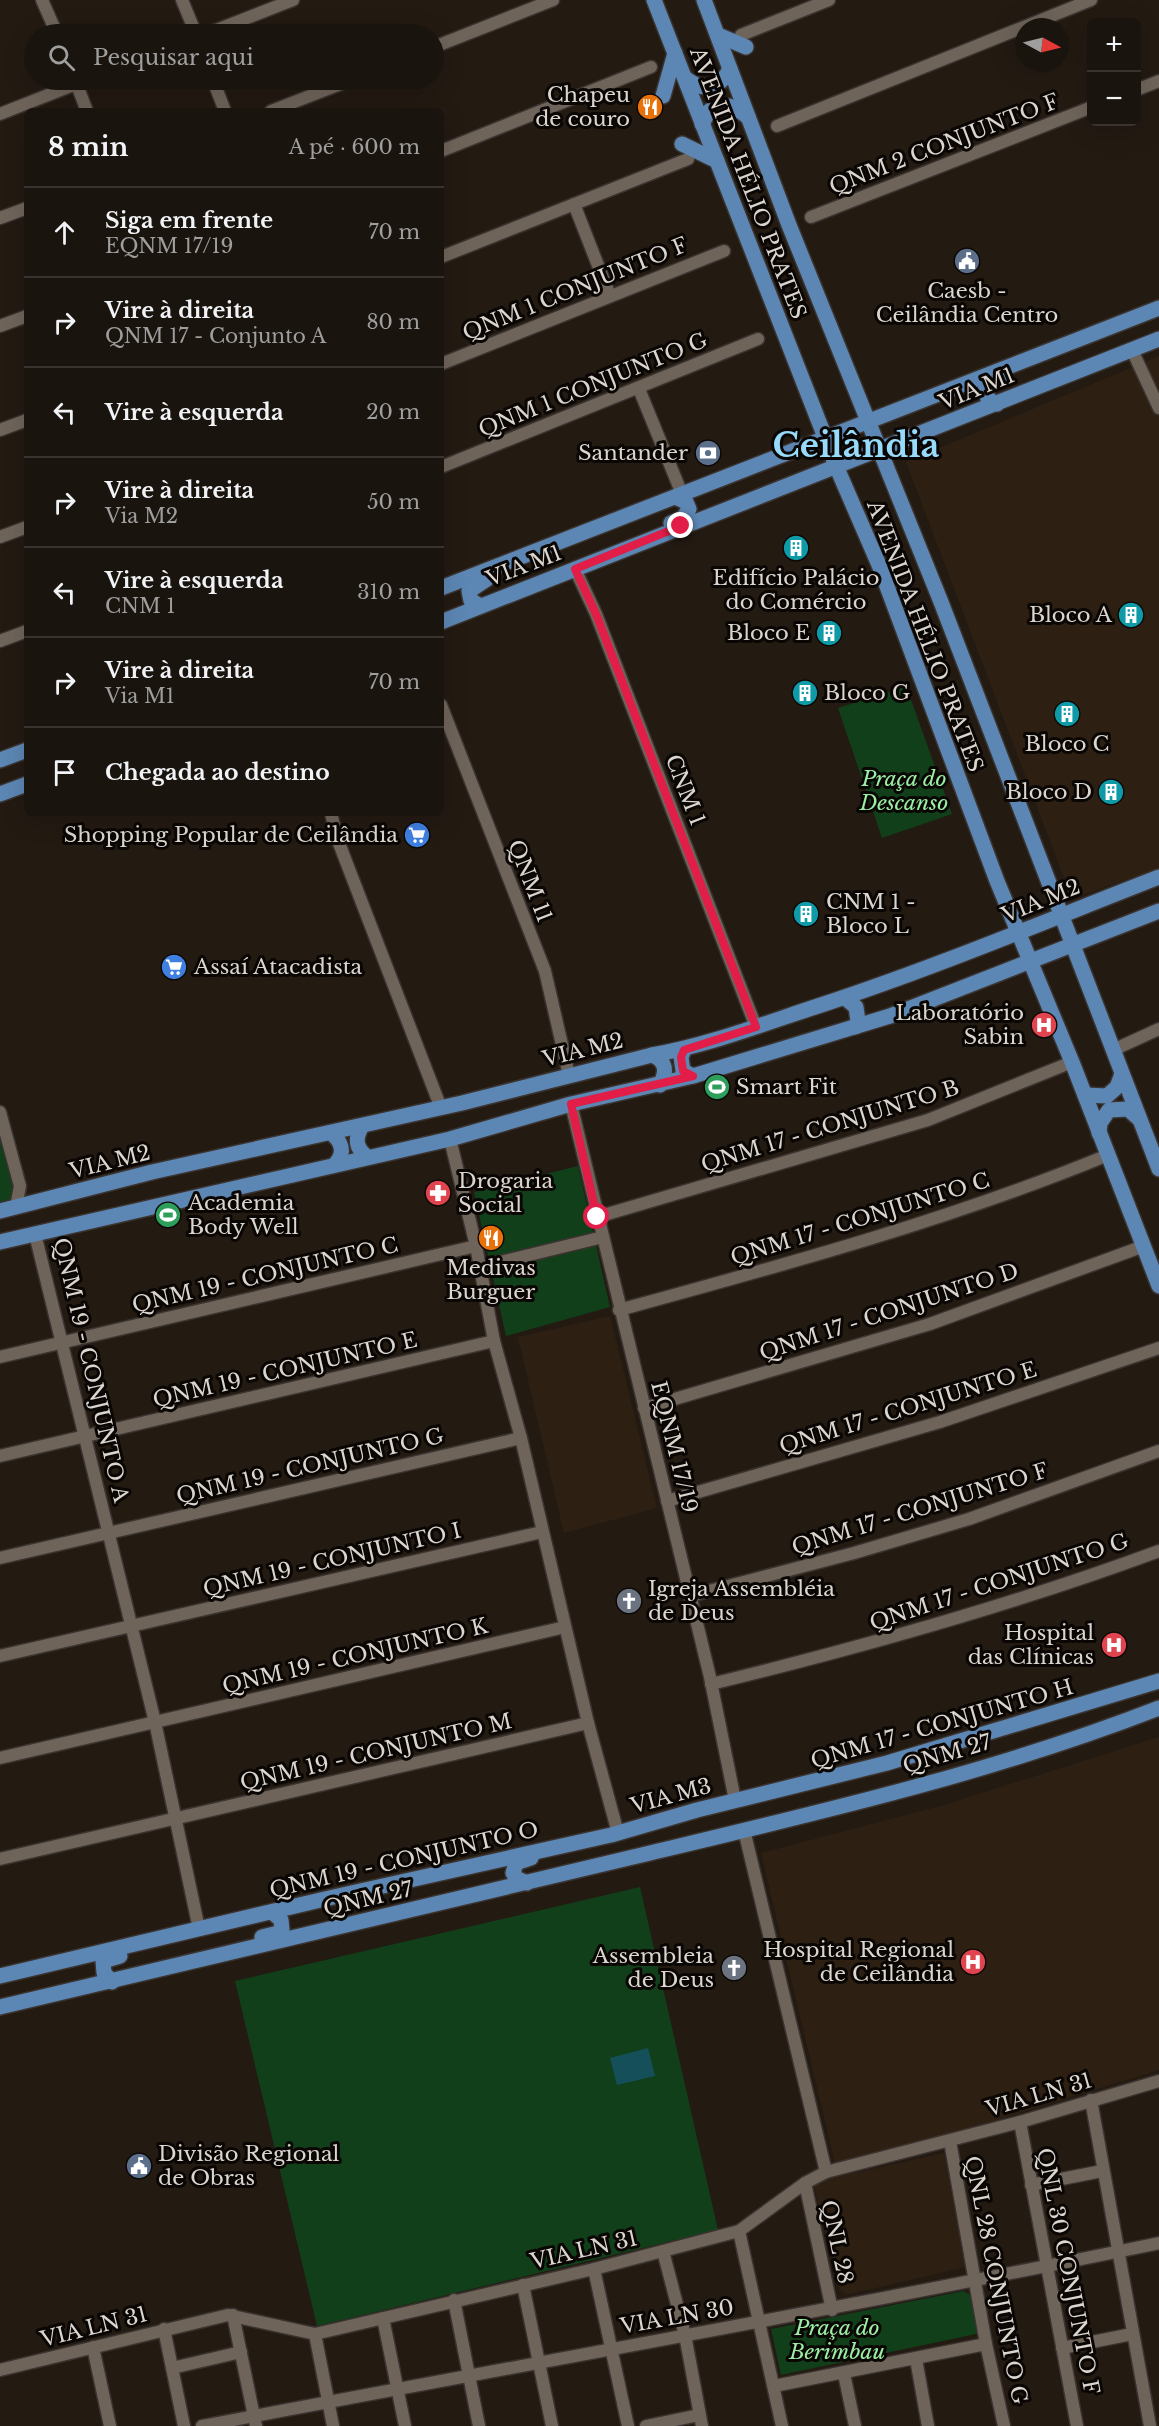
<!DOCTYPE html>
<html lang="pt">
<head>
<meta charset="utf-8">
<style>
  body { margin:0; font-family:"Libre Baskerville",serif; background:#27211c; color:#f1f3f6 }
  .controls { position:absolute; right:18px; top:18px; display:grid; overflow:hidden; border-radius:9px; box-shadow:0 6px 24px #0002 }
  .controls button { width:54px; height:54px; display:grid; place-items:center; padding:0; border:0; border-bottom:2px solid #38332e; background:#1a140e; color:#f1f3f6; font:30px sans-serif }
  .compass { position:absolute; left:1015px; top:18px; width:54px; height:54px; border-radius:50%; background:#1a140e; box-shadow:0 6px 24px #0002; rotate:97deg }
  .stop { position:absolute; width:18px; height:18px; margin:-14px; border:4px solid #e11d48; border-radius:50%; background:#fff }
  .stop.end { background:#e11d48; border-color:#fff; box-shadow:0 2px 6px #0008 }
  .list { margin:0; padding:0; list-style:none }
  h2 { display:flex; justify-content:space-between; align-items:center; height:78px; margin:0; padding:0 24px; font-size:26px }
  h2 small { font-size:20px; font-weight:400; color:#9f9e9e }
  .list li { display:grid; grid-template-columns:39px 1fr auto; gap:18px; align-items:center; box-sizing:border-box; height:90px; padding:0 24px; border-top:2px solid #38332e }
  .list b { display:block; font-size:22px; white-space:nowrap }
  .list p { margin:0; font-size:20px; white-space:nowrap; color:#9f9e9e }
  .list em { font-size:20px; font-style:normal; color:#9f9e9e }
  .icon { flex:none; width:33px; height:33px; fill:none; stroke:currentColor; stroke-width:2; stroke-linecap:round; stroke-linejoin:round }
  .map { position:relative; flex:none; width:1159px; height:2426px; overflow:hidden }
  .search { position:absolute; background:#1a140e; box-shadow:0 6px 24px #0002; left:24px; top:24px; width:420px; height:66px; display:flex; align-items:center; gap:15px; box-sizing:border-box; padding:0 21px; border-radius:33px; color:#9f9e9e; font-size:22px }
  .panel { position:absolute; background:#1a140e; box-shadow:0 6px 24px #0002; left:24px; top:108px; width:420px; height:708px; border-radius:9px }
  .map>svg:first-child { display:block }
  .built { fill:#2d2013 }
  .green { fill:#113f1a }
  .water { fill:#15505a }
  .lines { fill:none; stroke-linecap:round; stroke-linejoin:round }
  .minor-casing { stroke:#3a332f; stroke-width:15 }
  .major-casing { stroke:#3a332f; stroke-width:18 }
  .minor { stroke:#6f645a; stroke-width:12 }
  .major { stroke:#5c86b3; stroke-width:15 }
  .route { stroke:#e11d48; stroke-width:8 }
  .labels { text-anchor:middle; stroke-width:6; stroke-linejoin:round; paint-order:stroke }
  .poi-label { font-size:21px; fill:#dbd5cf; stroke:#0a0604; text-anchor:end }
  .street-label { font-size:21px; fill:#dbd5cf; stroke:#0a0604 }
  .park-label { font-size:21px; font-style:italic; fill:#9befa4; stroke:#0a0604 }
  .town-label { font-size:33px; font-weight:bold; fill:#97daf9; stroke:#0a0604 }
</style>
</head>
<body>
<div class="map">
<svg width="1159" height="2426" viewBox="0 0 1159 2426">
  <rect width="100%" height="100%" fill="#231a12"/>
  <g class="built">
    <path d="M1159 356V868L1072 899 906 462Z"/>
    <path d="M610 1316 657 1508 564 1533 518 1337Z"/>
    <path d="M1159 1737V2070L977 2126 835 2163 761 1853 944 1805Z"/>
    <path d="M944 2153 965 2267 846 2295 839 2288 813 2182Z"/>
  </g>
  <g class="green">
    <path d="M906 686 952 814 882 838 838 708Z"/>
    <path d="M0 1134 18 1195 17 1202 0 1208Z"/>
    <path d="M578 1166 610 1307 506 1336 474 1192Z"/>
    <path d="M640 1887 718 2230 317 2326 235 1981Z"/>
    <path d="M964 2291 973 2297 981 2333 781 2375 771 2329Z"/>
  </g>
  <path class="water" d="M648 2048 655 2076 617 2085 610 2058Z"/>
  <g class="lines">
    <g class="minor-casing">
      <g id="minor">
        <path d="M42 0 57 34"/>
        <path d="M182 0 196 34"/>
        <path d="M206 34 293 0"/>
        <path d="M741 35 829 0"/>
        <path d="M434 47 553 0"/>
        <path d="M75 80 87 111"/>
        <path d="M213 80 225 111"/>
        <path d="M1136 90 1159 81"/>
        <path d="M271 111 351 80"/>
        <path d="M0 114 76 84"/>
        <path d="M777 126 1091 0"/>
        <path d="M441 151 651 67"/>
        <path d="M574 204 610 296"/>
        <path d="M811 217 1092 107"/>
        <path d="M0 218 27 208"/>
        <path d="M441 257 688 159"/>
        <path d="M0 326 27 316"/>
        <path d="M1132 350 1159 408"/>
        <path d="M441 364 724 251"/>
        <path d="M639 389 682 494"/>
        <path d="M0 430 27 420"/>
        <path d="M441 467 758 339"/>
        <path d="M0 537 27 527"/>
        <path d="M575 569 596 614 756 1027"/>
        <path d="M0 641 27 631"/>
        <path d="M441 705 545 971 569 1075"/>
        <path d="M331 813 337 838 441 1108"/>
        <path d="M1113 1050 1159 1029"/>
        <path d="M571 1104 710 1677 735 1800"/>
        <path d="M0 1112 20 1186 16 1207"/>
        <path d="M450 1139 476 1246 494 1341 521 1438 588 1723 618 1833"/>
        <path d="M597 1217 928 1120 1072 1062"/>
        <path d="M35 1234 155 1722 199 1929"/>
        <path d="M480 1267 603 1237"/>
        <path d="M619 1310C784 1265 950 1220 1108 1155"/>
        <path d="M0 1357 476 1246"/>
        <path d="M644 1408 930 1324 1144 1246"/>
        <path d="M0 1456 494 1341"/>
        <path d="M667 1501 940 1422 1159 1348"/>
        <path d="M0 1558 521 1438"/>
        <path d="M690 1596 854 1553 969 1519 1159 1451"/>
        <path d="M0 1656 542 1532"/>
        <path d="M711 1684C863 1647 1013 1605 1159 1551"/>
        <path d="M0 1758 565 1627"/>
        <path d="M744 1830 826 2172"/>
        <path d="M0 1859 588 1723"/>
        <path d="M1091 2100 1150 2426"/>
        <path d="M1020 2122 1077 2426"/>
        <path d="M950 2141 986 2344 1004 2426"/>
        <path d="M805 2183 832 2310"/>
        <path d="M1031 2185 1102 2171"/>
        <path d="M739 2231 782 2426"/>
        <path d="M663 2251 685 2335 702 2426"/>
        <path d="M594 2269 628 2426"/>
        <path d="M523 2285 552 2426"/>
        <path d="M454 2300 479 2426"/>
        <path d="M233 2315 256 2426"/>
        <path d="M383 2318 405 2426"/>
        <path d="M164 2329 184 2426"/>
        <path d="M315 2334 333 2426"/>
        <path d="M93 2347 110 2426"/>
        <path d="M1062 2348 1132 2334"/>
        <path d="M916 2359 928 2426"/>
        <path d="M172 2368 241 2352"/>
        <path d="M0 2370 228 2315 315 2334 594 2269 739 2231 805 2183 826 2172 1020 2122 1159 2081"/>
        <path d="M844 2374 855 2426"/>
        <path d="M774 2386 986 2344"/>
        <path d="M202 2426C521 2365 841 2309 1159 2243"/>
        <path d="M646 2426 699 2415"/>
      </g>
    </g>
    <g class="major-casing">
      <g id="major">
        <path d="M654 0 837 468 879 565 997 881 1072 1062 1159 1286"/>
        <path d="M704 0 789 225 941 602 1159 1169"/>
        <path d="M718 35 746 47"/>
        <path d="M685 78C703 92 719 90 730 69"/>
        <path d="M663 96 675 53"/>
        <path d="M702 124 709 111C725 101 734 106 748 117"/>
        <path d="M682 144 717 161"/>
        <path d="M997 404 988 399 985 389 989 383 1004 376"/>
        <path d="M671 523 683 518 689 509 686 502 675 497"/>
        <path d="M441 588 1159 308"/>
        <path d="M481 606 471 601 469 591 487 579"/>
        <path d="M441 622 1159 339"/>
        <path d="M0 760 27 750"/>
        <path d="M0 794 27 784"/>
        <path d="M845 998 856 1007 858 1021 855 1027"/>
        <path d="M684 1050 681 1057 683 1071 693 1076"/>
        <path d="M652 1055C667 1061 667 1072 660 1085"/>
        <path d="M1085 1095 1107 1096 1117 1087 1122 1074"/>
        <path d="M362 1126C355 1138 355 1147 366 1156"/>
        <path d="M331 1133C341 1141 346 1152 336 1163"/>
        <path d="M1099 1133 1100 1123 1109 1110 1128 1109 1138 1118"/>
        <path d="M0 1211 152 1172 462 1103 652 1055C709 1045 763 1024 818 1006 934 968 1046 921 1159 877"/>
        <path d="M0 1242 450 1139 571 1104 693 1076 890 1016 1159 911"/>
        <path d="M527 1883 516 1878 513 1873 516 1863 531 1858"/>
        <path d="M262 1937 278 1933 282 1930 281 1920 272 1912"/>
        <path d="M0 1976 329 1898 611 1835 697 1810 887 1763 1159 1681"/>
        <path d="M112 1982 104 1973 103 1961 120 1956"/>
        <path d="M0 2007C217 1955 433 1905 650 1853 821 1812 995 1772 1159 1708"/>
      </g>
    </g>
    <use href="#minor" class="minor"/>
    <use href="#major" class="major"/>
  </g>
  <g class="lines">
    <path class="route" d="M597 1217 571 1104 693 1076 683 1071 681 1057 684 1050 756 1027 596 614 575 569 681 526"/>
  </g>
  <defs>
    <g id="restaurant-disc" transform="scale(1.35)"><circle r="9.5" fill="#e8710a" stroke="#0a0604"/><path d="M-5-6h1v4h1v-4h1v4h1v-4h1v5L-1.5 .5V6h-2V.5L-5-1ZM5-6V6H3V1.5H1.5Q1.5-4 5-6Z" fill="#fff"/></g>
    <g id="civic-disc" transform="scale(1.35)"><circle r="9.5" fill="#5c6f8a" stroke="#0a0604"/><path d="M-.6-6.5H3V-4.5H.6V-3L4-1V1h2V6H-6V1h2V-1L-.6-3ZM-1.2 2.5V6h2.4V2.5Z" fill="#fff"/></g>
    <g id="bank-disc" transform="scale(1.35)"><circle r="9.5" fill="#5c6f8a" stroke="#0a0604"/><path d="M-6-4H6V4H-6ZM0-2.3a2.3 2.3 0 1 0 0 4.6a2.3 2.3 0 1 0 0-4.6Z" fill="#fff"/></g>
    <g id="building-disc" transform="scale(1.35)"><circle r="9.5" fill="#0f9aa8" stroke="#0a0604"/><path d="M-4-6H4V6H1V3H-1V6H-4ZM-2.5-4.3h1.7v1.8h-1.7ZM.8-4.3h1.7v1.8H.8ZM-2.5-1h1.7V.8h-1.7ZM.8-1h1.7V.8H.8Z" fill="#fff"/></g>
    <g id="supermarket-disc" transform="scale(1.35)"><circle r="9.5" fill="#3f7fe0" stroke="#0a0604"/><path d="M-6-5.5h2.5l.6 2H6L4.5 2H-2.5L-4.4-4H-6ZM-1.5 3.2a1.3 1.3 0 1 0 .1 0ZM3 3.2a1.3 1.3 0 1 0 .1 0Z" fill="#fff"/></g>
    <g id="hospital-disc" transform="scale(1.35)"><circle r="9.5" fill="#e0444e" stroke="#0a0604"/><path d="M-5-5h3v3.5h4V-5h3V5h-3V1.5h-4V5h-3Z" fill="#fff"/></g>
    <g id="stadium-disc" transform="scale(1.35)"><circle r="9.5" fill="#2e9e5b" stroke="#0a0604"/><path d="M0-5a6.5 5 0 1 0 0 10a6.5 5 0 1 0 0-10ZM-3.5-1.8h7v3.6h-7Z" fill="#fff"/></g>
    <g id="pharmacy-disc" transform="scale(1.35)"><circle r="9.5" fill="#e0444e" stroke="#0a0604"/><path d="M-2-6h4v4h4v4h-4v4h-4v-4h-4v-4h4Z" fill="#fff"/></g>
    <g id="church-disc" transform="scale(1.35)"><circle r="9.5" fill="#6b7280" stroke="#0a0604"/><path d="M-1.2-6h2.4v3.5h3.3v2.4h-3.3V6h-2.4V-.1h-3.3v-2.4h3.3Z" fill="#fff"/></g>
  </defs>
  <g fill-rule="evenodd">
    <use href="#restaurant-disc" x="650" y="107"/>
    <use href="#civic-disc" x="967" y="261"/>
    <use href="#bank-disc" x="708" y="453"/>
    <use href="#building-disc" x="796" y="548"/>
    <use href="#building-disc" x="1131" y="615"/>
    <use href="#building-disc" x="829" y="633"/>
    <use href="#building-disc" x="805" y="693"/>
    <use href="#building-disc" x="1067" y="714"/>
    <use href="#building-disc" x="1111" y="792"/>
    <use href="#supermarket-disc" x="417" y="835"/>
    <use href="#building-disc" x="806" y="914"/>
    <use href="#supermarket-disc" x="174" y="967"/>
    <use href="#hospital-disc" x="1044" y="1025"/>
    <use href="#stadium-disc" x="717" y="1087"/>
    <use href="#pharmacy-disc" x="438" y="1193"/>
    <use href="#stadium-disc" x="168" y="1215"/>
    <use href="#restaurant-disc" x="491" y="1238"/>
    <use href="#church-disc" x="629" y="1601"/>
    <use href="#hospital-disc" x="1114" y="1645"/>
    <use href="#hospital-disc" x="973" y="1962"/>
    <use href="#church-disc" x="734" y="1968"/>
    <use href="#civic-disc" x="139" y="2166"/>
  </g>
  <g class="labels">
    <g class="poi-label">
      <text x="630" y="102">Chapeu<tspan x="630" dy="24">de couro</tspan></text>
      <text x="967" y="298" text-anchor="middle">Caesb -<tspan x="967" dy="24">Ceilândia Centro</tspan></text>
      <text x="688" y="460">Santander</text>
      <text x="796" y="585" text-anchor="middle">Edifício Palácio<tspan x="796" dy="24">do Comércio</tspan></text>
      <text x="1112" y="622">Bloco A</text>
      <text x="810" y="640">Bloco E</text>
      <text x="824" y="700" text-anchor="start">Bloco G</text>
      <text x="1067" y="751" text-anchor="middle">Bloco C</text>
      <text x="1092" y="799">Bloco D</text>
      <text x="398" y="842">Shopping Popular de Ceilândia</text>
      <text x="826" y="909" text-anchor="start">CNM 1 -<tspan x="826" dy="24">Bloco L</tspan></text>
      <text x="194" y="974" text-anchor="start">Assaí Atacadista</text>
      <text x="1024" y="1020">Laboratório<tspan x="1024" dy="24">Sabin</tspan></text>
      <text x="736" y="1094" text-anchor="start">Smart Fit</text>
      <text x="458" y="1188" text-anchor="start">Drogaria<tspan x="458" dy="24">Social</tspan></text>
      <text x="188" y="1210" text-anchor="start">Academia<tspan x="188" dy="24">Body Well</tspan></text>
      <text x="491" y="1275" text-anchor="middle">Medivas<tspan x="491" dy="24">Burguer</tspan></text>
      <text x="648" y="1596" text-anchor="start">Igreja Assembléia<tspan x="648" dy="24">de Deus</tspan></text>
      <text x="1094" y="1640">Hospital<tspan x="1094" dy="24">das Clínicas</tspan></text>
      <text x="954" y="1957">Hospital Regional<tspan x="954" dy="24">de Ceilândia</tspan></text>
      <text x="714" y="1963">Assembleia<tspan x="714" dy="24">de Deus</tspan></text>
      <text x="158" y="2161" text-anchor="start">Divisão Regional<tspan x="158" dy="24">de Obras</tspan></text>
    </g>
    <g class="street-label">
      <text transform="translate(944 144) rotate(-21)" y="7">QNM 2 CONJUNTO F</text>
      <text transform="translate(748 183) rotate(69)" y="7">AVENIDA HÉLIO PRATES</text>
      <text transform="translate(575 289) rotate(-22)" y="7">QNM 1 CONJUNTO F</text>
      <text transform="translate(593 385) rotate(-22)" y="7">QNM 1 CONJUNTO G</text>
      <text transform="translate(977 389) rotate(-22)" y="7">VIA M1</text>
      <text transform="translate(524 566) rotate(-21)" y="7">VIA M1</text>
      <text transform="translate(925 636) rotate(69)" y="7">AVENIDA HÉLIO PRATES</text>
      <text transform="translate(685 790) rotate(69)" y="7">CNM 1</text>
      <text transform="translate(530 881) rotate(69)" y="7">QNM 11</text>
      <text transform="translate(1041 901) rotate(-22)" y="7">VIA M2</text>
      <text transform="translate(583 1050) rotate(-14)" y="7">VIA M2</text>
      <text transform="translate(830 1126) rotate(-17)" y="7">QNM 17 - CONJUNTO B</text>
      <text transform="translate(110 1162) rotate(-14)" y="7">VIA M2</text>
      <text transform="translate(860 1219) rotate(-17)" y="7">QNM 17 - CONJUNTO C</text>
      <text transform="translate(265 1275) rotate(-13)" y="7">QNM 19 - CONJUNTO C</text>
      <text transform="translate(889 1312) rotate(-18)" y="7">QNM 17 - CONJUNTO D</text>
      <text transform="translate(91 1370) rotate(77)" y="7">QNM 19 - CONJUNTO A</text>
      <text transform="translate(285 1370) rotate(-13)" y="7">QNM 19 - CONJUNTO E</text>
      <text transform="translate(908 1408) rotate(-17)" y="7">QNM 17 - CONJUNTO E</text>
      <text transform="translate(674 1447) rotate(76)" y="7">EQNM 17/19</text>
      <text transform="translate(310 1466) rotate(-13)" y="7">QNM 19 - CONJUNTO G</text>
      <text transform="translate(920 1509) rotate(-17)" y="7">QNM 17 - CONJUNTO F</text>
      <text transform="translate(332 1560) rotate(-13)" y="7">QNM 19 - CONJUNTO I</text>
      <text transform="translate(999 1582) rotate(-18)" y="7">QNM 17 - CONJUNTO G</text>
      <text transform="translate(355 1656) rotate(-13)" y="7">QNM 19 - CONJUNTO K</text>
      <text transform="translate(942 1724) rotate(-16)" y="7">QNM 17 - CONJUNTO H</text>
      <text transform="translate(376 1752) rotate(-13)" y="7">QNM 19 - CONJUNTO M</text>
      <text transform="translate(947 1754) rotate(-16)" y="7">QNM 27</text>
      <text transform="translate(671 1796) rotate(-15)" y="7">VIA M3</text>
      <text transform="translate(404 1860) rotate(-13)" y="7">QNM 19 - CONJUNTO O</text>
      <text transform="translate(368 1899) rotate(-13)" y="7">QNM 27</text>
      <text transform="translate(1039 2095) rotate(-16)" y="7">VIA LN 31</text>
      <text transform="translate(837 2242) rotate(78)" y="7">QNL 28</text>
      <text transform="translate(584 2250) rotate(-13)" y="7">VIA LN 31</text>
      <text transform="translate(1068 2271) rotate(79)" y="7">QNL 30 CONJUNTO F</text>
      <text transform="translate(996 2280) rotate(79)" y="7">QNL 28 CONJUNTO G</text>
      <text transform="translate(677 2317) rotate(-10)" y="7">VIA LN 30</text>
      <text transform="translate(94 2327) rotate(-14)" y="7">VIA LN 31</text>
    </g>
    <g class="park-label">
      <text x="904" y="786">Praça do<tspan x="904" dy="24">Descanso</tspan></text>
      <text x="837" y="2335">Praça do<tspan x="837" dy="24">Berimbau</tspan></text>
    </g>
    <g class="town-label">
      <text x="856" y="457">Ceilândia</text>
    </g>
  </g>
</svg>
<div class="controls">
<button>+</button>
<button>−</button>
</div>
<svg class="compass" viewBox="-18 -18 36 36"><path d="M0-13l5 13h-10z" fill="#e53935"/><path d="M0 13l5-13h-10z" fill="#9f9e9e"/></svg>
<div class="stop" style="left:597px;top:1217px"></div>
<div class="stop end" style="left:681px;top:526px"></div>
<div class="search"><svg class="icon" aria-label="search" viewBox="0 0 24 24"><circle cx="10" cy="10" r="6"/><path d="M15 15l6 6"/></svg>Pesquisar aqui</div>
<section class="panel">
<h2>8 min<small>A pé · 600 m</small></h2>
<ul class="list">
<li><svg class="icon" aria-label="ahead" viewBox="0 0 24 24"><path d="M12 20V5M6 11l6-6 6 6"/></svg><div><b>Siga em frente</b><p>EQNM 17/19</p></div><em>70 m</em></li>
<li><svg class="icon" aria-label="right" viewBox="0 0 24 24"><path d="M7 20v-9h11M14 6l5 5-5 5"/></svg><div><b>Vire à direita</b><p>QNM 17 - Conjunto A</p></div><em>80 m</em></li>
<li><svg class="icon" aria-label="left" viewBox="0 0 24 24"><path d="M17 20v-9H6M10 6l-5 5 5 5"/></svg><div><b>Vire à esquerda</b></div><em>20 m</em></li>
<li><svg class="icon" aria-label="right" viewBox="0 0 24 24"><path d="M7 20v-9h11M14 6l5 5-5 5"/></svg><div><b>Vire à direita</b><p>Via M2</p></div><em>50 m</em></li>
<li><svg class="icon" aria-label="left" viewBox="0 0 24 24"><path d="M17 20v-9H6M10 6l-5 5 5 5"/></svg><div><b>Vire à esquerda</b><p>CNM 1</p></div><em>310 m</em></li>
<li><svg class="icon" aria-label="right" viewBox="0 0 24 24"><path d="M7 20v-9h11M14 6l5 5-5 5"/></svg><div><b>Vire à direita</b><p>Via M1</p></div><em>70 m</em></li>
<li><svg class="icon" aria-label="arrive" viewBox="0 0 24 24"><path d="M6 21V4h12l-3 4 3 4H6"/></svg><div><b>Chegada ao destino</b></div></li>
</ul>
</section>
</div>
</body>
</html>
